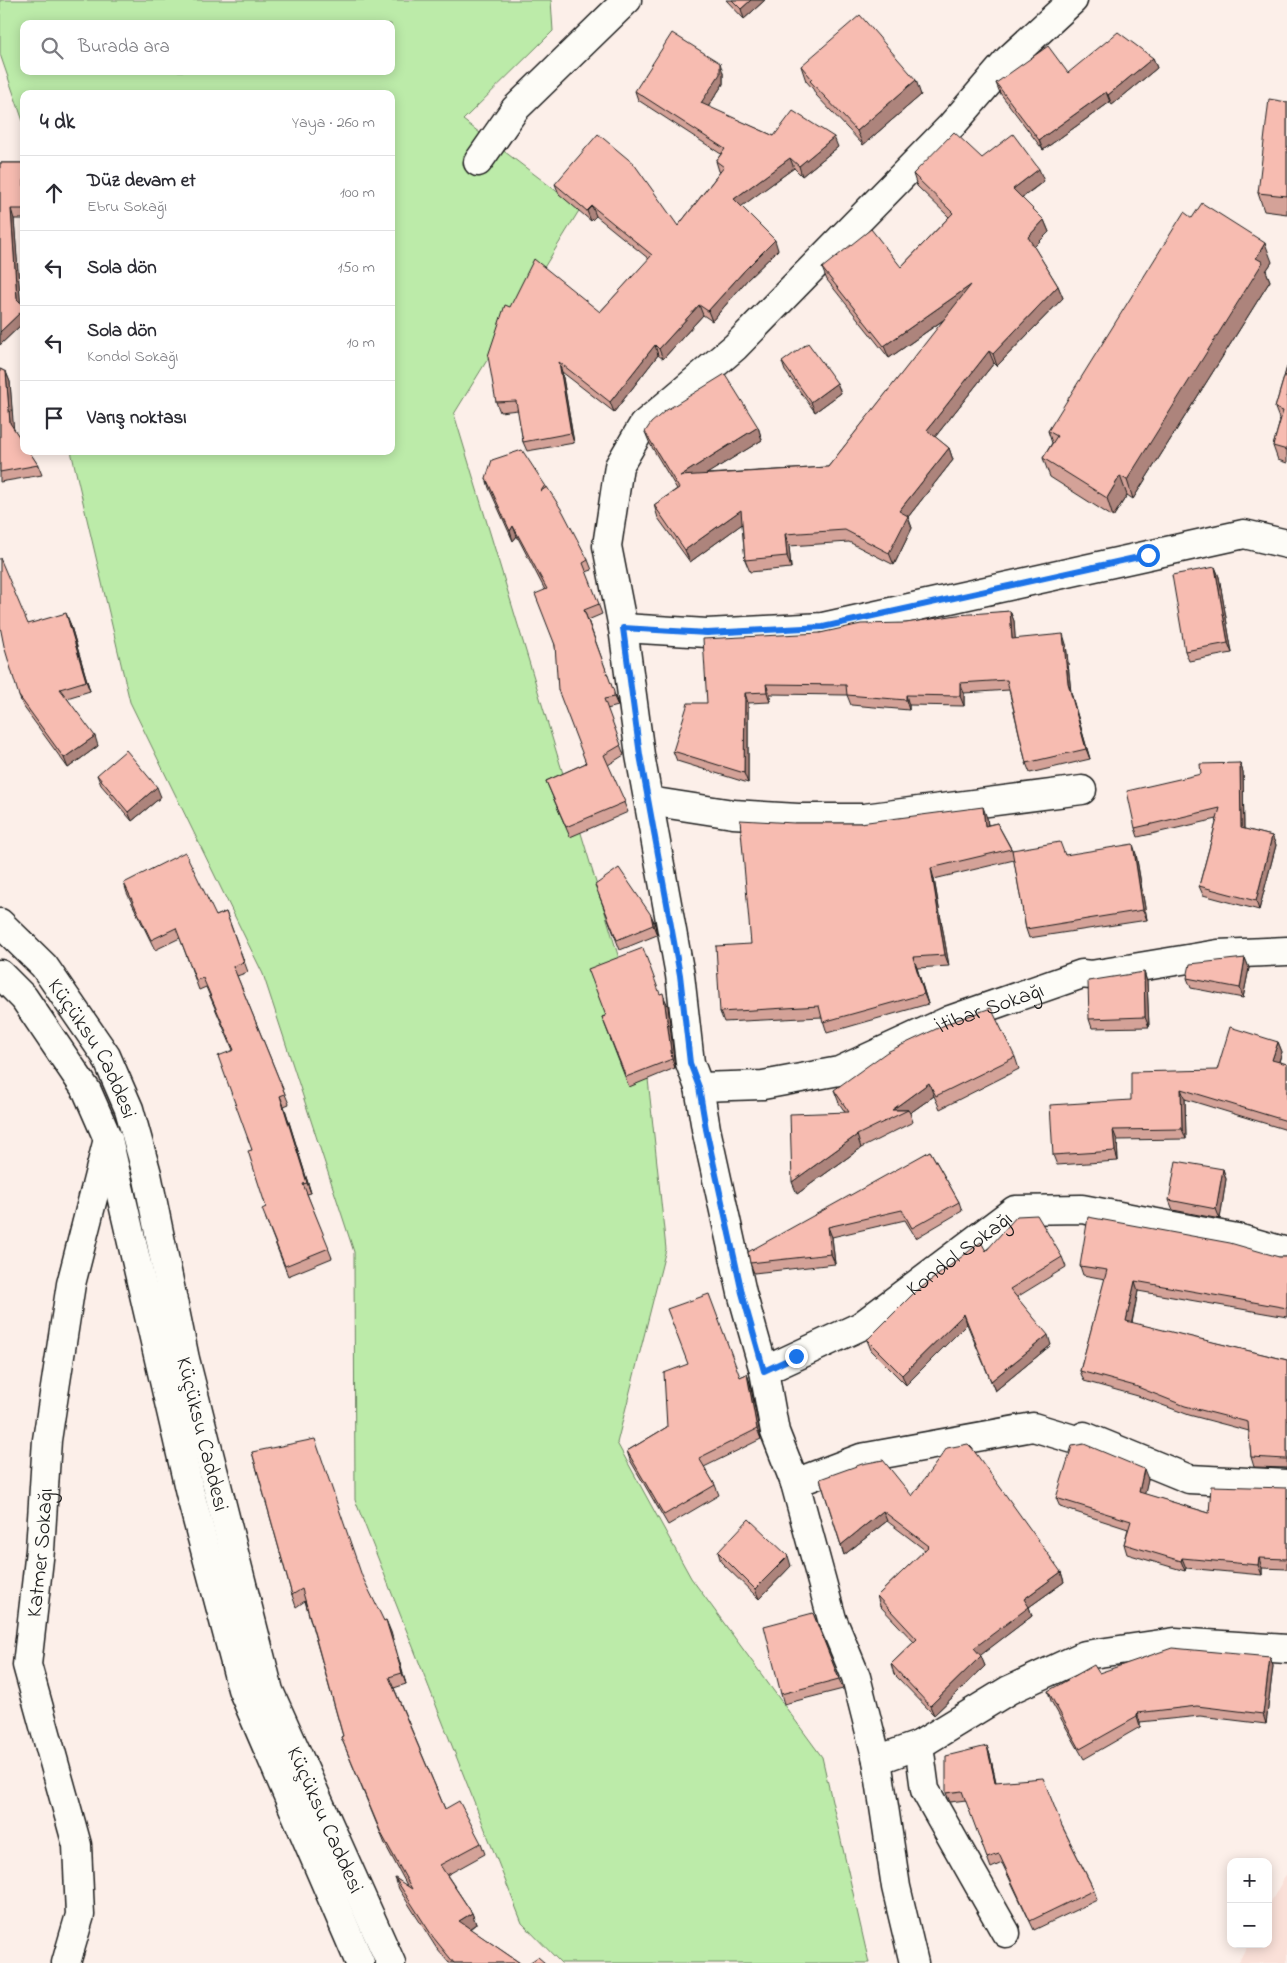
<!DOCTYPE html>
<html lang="tr">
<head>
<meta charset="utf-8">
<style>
  body { margin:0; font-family:"Indie Flower",sans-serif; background:#f2f2f3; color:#2b2b33 }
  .controls { position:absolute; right:15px; bottom:15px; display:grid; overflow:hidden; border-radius:10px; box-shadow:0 2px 12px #0003 }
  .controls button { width:45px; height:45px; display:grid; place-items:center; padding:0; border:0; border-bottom:1px solid #e1e1e2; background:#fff; color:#2b2b33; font:25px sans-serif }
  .stop { position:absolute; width:15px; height:15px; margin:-11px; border:4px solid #1a73e8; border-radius:50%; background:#fff }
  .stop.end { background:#1a73e8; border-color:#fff; box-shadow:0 1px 5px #0008 }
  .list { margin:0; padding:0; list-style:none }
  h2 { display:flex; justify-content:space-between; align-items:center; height:65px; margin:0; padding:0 20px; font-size:21px }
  h2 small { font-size:16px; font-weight:400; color:#7c7c81 }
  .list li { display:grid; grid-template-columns:32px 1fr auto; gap:15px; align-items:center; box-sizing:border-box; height:75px; padding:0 20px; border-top:1px solid #e1e1e2 }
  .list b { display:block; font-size:19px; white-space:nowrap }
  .list p { margin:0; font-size:16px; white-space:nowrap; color:#7c7c81 }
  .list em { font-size:16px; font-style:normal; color:#7c7c81 }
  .icon { flex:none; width:28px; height:28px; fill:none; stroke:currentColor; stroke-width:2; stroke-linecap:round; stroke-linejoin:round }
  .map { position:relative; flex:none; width:1287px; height:1963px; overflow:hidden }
  .search { position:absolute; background:#fff; box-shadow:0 2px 12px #0003; left:20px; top:20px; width:375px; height:55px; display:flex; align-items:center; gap:12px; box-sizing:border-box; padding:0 18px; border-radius:10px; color:#7c7c81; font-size:19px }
  .panel { position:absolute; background:#fff; box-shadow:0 2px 12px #0003; left:20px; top:90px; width:375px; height:365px; border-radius:10px }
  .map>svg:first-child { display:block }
  .built { fill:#fae0d8 }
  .green { fill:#bceba9; stroke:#6c8462; fill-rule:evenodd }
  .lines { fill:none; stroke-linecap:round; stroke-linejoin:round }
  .minor-casing { stroke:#1c1c1c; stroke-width:31 }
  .primary-casing { stroke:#1c1c1c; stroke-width:31 }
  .minor { stroke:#fdfcf7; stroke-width:28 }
  .primary { stroke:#fdfcf7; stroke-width:28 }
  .wall { fill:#d4a298; stroke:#1c1c1c }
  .shaded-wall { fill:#ad847c; stroke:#1c1c1c }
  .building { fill:#f7bcb1; stroke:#1c1c1c }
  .route { stroke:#1a73e8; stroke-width:6 }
  .labels { text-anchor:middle; stroke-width:4; stroke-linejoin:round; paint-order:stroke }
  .street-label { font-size:22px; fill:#1c1c1c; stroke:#fdfcf7 }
</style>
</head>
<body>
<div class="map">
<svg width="1287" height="1963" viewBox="0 0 1287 1963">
  <rect width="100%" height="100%" fill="#fcefe9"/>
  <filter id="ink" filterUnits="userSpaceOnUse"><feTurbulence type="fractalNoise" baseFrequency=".02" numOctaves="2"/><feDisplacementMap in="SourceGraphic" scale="10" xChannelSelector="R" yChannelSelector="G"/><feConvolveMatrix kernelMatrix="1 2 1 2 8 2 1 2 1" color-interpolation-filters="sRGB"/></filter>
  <g filter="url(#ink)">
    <path class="built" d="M1287 1873V1963H1238L1248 1944H1268V1907Z"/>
    <path class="green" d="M0 0H551L553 31 463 120 580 209 454 414 644 1041 666 1249 617 1443 691 1578 822 1757 869 1963H561L522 1923 355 1500 354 1252 263 974 130 702 71 451H391V94H24V124L0 54ZM24 24H391V71H24Z"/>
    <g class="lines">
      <g class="minor-casing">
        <g id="minor">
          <path d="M478 162 515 109 627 0"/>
          <path d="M623 628 707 633 823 627 1244 534 1287 544"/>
          <path d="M649 801 733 814 798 818H864L1082 790"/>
          <path id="s1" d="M699 1087 763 1085 839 1071 950 1020 1082 974 1091 975 1218 954 1287 951"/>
          <path id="s2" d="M764 1371 861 1326 1015 1210 1082 1209 1237 1238 1287 1252"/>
          <path d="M795 1483 861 1458 1033 1427 1080 1441 1084 1436 1189 1479 1287 1484"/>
          <path d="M919 1745 925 1790 1006 1933"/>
          <path d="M877 1760 919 1745 1009 1690 1085 1655 1175 1642 1287 1649"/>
          <path id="s3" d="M66 1963 80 1915 77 1845 27 1665 40 1550 47 1440 71 1284 108 1139"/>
          <path d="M914 1963 896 1887 877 1760 856 1677 832 1619 795 1483 775 1432 764 1371 742 1293 706 1129 699 1087 690 1063 680 975 640 755 623 628 607 546 619 466 643 425 735 347 952 125 1009 59 1073 0"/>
        </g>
      </g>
      <g class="primary-casing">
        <g id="primary">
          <path id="s4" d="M0 923 44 966 106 1056 129 1109 147 1174 185 1359 269 1691 391 1963"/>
          <path d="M0 974 24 998 87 1091 108 1139 190 1493 242 1689 360 1963"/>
        </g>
      </g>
      <use href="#minor" class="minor"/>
      <use href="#primary" class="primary"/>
    </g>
    <g class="wall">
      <path d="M726 0H765L744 19Z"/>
      <path d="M1153 58 1157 68 1112 105 1110 102 1043 150 1000 93 996 83 1068 73Z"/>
      <path d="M801 66 921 95 863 145 816 95 813 89 806 81Z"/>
      <path d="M723 73V84L708 107 774 136 838 147 802 176 794 168 741 206 778 250 747 280 712 321 703 315 663 359 658 355 614 412 562 372 574 443 527 451 523 442 518 410 500 412 496 402 600 312 649 259 596 216 591 221 559 194 555 184 678 226 720 172 719 171 716 161 721 154 638 100 635 91Z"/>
      <path d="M1287 102V214L1264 211 1258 193Z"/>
      <path d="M982 158 1044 181 1022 198 1044 220 1049 232 1034 247 1058 286 1063 298 997 366 994 363 935 437 949 448 953 460 908 517 912 528 894 565 849 542 789 546 791 568 750 572 745 560 742 524 690 562 658 518 654 505 677 489 650 444 645 432 758 427 762 440 706 474 828 467 945 319 889 358 827 280 822 268 901 267 949 217 917 186 913 174Z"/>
      <path d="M0 163H24V219H14L20 302 24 306V322L0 345Z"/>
      <path d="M1192 218 1272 262 1266 271 1270 281 1133 499 1127 495 1113 517 1050 477 1043 458 1052 443 1048 431Z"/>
      <path d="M782 362 837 383 841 393 815 412 785 371Z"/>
      <path d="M1287 367V463L1278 460 1273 446 1280 421 1275 408Z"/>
      <path d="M0 369 6 372 10 382 13 428 38 465 42 475 0 482Z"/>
      <path d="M486 478 545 485 588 560 592 570 586 572 602 614 588 620 617 702 618 706 607 709 624 755 608 765 628 812 570 837 546 781 586 763 555 646 545 590 517 536 513 541 489 488Z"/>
      <path d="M1215 567 1219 577 1232 653 1189 661 1185 651Z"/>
      <path d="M1010 611 1014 621 1015 639 1066 644 1071 693 1090 759 1030 773 1026 763 1009 690 964 693V706L909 705V710L851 705 847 695 770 694V702L748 703V783L677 761 673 751 707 703 820 633Z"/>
      <path d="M70 623 90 691 67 698 98 746 68 768 23 706 19 696 28 624Z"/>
      <path d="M1240 763 1243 772 1244 829 1272 836 1276 845 1259 910 1203 895 1199 886 1217 819 1138 837 1135 828 1201 774Z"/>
      <path d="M97 775 161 797 132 821 101 785Z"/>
      <path d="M987 818 988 825 997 823 1012 850 1065 855 1136 854 1147 920 1029 938 1026 929 1014 860 934 879 949 966 917 968 928 1004 827 1033 822 1017 724 1022 720 1012 751 944 794 823H860Z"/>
      <path d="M124 883 216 916 226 912 248 972 237 976 289 1104 284 1106 311 1193 307 1194 332 1258 288 1276 266 1219V1207L252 1150 233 1050 206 987 199 990 180 938 155 950 127 893Z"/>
      <path d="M599 895 651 915 655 925 657 935 620 950Z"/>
      <path d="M1245 958 1249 968 1243 998 1191 988 1187 978Z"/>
      <path d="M1144 972 1147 982 1149 1027 1092 1028 1089 1019Z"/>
      <path d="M660 994 668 1006 675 1068 629 1087 602 1017Z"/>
      <path d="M1278 1042 1282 1052 1279 1062 1287 1064V1130L1185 1099 1186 1139 1117 1140 1118 1161 1057 1165 1053 1155 1131 1100 1217 1070Z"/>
      <path d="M1015 1057 1019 1069 940 1109 934 1096 910 1113 913 1122 861 1148 797 1194 845 1112 839 1103 834 1090Z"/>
      <path d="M930 1151 959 1202 962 1211 916 1238 905 1220 832 1237 835 1264 754 1273 750 1263Z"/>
      <path d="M1223 1169 1226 1179 1220 1219 1173 1210 1169 1200Z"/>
      <path d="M986 1251 1062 1257 1066 1267 1017 1297 1051 1345 995 1391 967 1324 906 1385 871 1350 867 1340Z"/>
      <path d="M1279 1257H1287V1317L1138 1291 1132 1323 1287 1360V1468L1254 1467 1251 1457 1249 1431 1189 1415 1138 1396 1084 1381 1080 1371 1105 1279 1083 1275 1080 1266Z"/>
      <path d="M747 1374 750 1383 761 1439 704 1467 715 1485 719 1495 668 1525 630 1460 627 1451 667 1427 740 1377Z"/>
      <path d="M252 1452 384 1621 386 1620 406 1684 394 1688 445 1809 481 1843 485 1854 447 1875 472 1913 476 1924 470 1929 520 1963H449L437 1949 399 1889 395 1878 408 1887 385 1844 341 1737 343 1736 305 1601 296 1607 292 1595Z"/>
      <path d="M820 1479 912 1496 1061 1572 1064 1582 1029 1607 1032 1616 980 1655 985 1666 934 1715 894 1674 891 1664 914 1642 880 1606 877 1596 925 1550 887 1521 844 1555Z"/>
      <path d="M1148 1479 1144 1494 1209 1513 1287 1488V1569L1262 1568V1575L1186 1568 1185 1571 1127 1554 1124 1544 1128 1529 1060 1507 1056 1498Z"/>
      <path d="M718 1552 791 1566 759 1599 721 1562Z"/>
      <path d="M813 1613 843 1689 784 1704 781 1694Z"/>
      <path d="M1270 1657 1273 1666 1266 1724 1200 1716 1140 1722V1727L1084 1759 1051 1701 1048 1691 1099 1673Z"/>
      <path d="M987 1746 990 1755 996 1782 1062 1826 1094 1890 1097 1900 1034 1930 1002 1863 991 1868 966 1800 950 1802 946 1793Z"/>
    </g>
    <g class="shaded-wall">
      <path d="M751 0H765L744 19 741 9Z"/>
      <path d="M1153 58 1157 68 1112 105 1108 95Z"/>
      <path d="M720 63 723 73V84L704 113 701 103Z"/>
      <path d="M916 80 921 95 863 145 857 131Z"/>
      <path d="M1106 92 1110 102 1043 150 1039 140Z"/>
      <path d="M834 137 838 147 802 176 799 166Z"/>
      <path d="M790 158 794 168 738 209 734 199Z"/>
      <path d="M1039 169 1044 181 1017 201 1013 189Z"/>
      <path d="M592 206 596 216 591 221 587 211Z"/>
      <path d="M11 209 14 219 21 309 17 299Z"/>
      <path d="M1044 220 1049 232 1032 249 1028 237Z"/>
      <path d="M775 240 778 250 747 280 712 321 708 311 744 271Z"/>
      <path d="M1265 243 1272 262 1266 271 1270 281 1133 499 1127 480Z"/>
      <path d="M971 285 976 297 889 358 884 346Z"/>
      <path d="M1058 286 1063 298 997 366 993 354Z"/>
      <path d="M699 305 703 315 663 359 659 349Z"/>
      <path d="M24 309V322L0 345V332Z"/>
      <path d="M655 345 658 355 614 412 610 402Z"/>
      <path d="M989 351 994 363 931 442 927 430Z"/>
      <path d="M559 362 562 372 574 443 571 433Z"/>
      <path d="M6 372 10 382 14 433 10 423Z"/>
      <path d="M837 383 841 393 815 412 811 402Z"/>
      <path d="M758 427 762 440 684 488 680 476Z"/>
      <path d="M949 448 953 460 908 517 912 528 894 565 889 553 899 511Z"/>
      <path d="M1120 476 1127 495 1113 517 1107 498Z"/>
      <path d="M741 510 745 522 690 562 685 550Z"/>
      <path d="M513 526 517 536 513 541 510 531Z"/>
      <path d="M785 534 789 546 791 568 787 556Z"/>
      <path d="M1215 567 1219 577 1232 653 1228 643Z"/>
      <path d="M584 610 617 702 618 706 614 697Z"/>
      <path d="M1010 611 1014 621 1016 649 1012 639Z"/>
      <path d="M66 613 70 623 90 691 86 681Z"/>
      <path d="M1063 634 1066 644 1071 693 1090 759 1086 749 1068 683Z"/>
      <path d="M960 683 964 693V706L960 696Z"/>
      <path d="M766 684 770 694V702L767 692Z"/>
      <path d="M745 693 748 703V783L744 773Z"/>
      <path d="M906 695 909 705V710L906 700Z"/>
      <path d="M95 736 98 746 68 768 64 758Z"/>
      <path d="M1240 763 1243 772 1244 837 1241 828Z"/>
      <path d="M157 787 161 797 132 821 128 812Z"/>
      <path d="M983 807 987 818 989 836 985 826Z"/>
      <path d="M1272 836 1276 845 1259 910 1256 901Z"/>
      <path d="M1133 844 1136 854 1147 920 1143 910Z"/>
      <path d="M931 868 934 879 949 966 945 955Z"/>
      <path d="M651 915 655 925 657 935 653 925Z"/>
      <path d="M913 957 917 968 928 1004 924 994Z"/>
      <path d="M1245 958 1249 968 1243 998 1240 988Z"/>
      <path d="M1144 972 1147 982 1149 1027 1145 1017Z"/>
      <path d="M664 997 668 1006 675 1068 672 1059Z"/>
      <path d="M1278 1042 1282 1052 1276 1070 1272 1060Z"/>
      <path d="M929 1083 934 1096 910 1113 908 1110H892Z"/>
      <path d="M1181 1089 1185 1099 1186 1139 1182 1129Z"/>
      <path d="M280 1096 284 1106 311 1193 307 1183Z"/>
      <path d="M1113 1130 1117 1140 1118 1161 1115 1151Z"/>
      <path d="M857 1135 861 1148 797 1194 792 1182Z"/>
      <path d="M1223 1169 1226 1179 1220 1219 1216 1209Z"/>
      <path d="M828 1227 832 1237 835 1264 831 1254Z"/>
      <path d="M1135 1281 1138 1291 1130 1331 1126 1321Z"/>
      <path d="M964 1314 967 1324 906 1385 902 1375Z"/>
      <path d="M1048 1335 1051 1345 995 1391 991 1381Z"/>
      <path d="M747 1374 750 1383 761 1439 757 1429Z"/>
      <path d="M1144 1469 1148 1479 1143 1502 1139 1492Z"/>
      <path d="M883 1511 887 1521 844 1555 841 1545Z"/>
      <path d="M788 1556 791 1566 759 1599 755 1589Z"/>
      <path d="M1182 1558 1186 1568 1185 1571 1181 1561Z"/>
      <path d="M1259 1558 1262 1568V1575L1258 1565Z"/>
      <path d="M1061 1572 1064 1582 1029 1607 1032 1616 977 1658 974 1648 1024 1599Z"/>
      <path d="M386 1620 391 1632 406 1684 402 1673Z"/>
      <path d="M981 1656 985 1666 934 1715 930 1706Z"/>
      <path d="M1270 1657 1273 1666 1266 1724 1263 1714Z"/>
      <path d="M1137 1713 1140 1722V1727L1137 1717Z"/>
      <path d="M987 1746 990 1755 998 1792 995 1782Z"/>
      <path d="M472 1913 476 1924 463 1933 459 1921Z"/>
    </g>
    <g class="building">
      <path d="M732 0H751L741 9Z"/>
      <path d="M860 15 916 80 857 131 810 81 812 79 801 66Z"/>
      <path d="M1118 32 1153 58 1108 95 1106 92 1039 140 996 83 1048 46 1068 73Z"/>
      <path d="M672 33 720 63V74L701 103 774 136 793 111 834 137 799 166 790 158 734 199 775 240 744 271 708 311 699 305 659 349 655 345 610 402 559 362 571 433 523 442 516 401 496 402 488 356 505 305 510 307 534 259 600 312 652 255 592 206 587 211 555 184 598 134 634 164 678 226 724 167 716 161 725 149 635 91Z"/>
      <path d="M1269 99 1287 102V196L1258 193Z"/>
      <path d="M954 132 982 158 1013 134 1039 169 1013 189 1044 220 1028 237 1058 286 993 354 989 351 927 430 949 448 899 511 908 516 889 553 845 530 785 534 787 556 745 560 741 510 685 550 654 505 679 488 645 432 651 423 665 411 725 374 758 427 680 476 828 467 971 285 884 346 822 268 871 229 901 267 953 213 913 174Z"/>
      <path d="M0 163H24V209H11L17 299 24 306V309L0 332Z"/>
      <path d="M1202 203 1265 243 1256 258 1263 262 1127 480 1120 476 1107 498 1043 458 1057 436 1048 431 1184 212 1192 218Z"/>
      <path d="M808 343 837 383 811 402 782 362Z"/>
      <path d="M1287 367V450L1273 446 1283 411 1275 408Z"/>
      <path d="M0 369 6 372 10 423 24 444V451H29L38 465 0 472Z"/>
      <path d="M522 450 545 485 541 491 547 487 563 512 588 560 583 563 599 604 584 610 614 692V697L604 699 621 745 604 755 625 802 566 827 546 781 586 763 558 690 555 645 535 594 547 589 513 526 510 531 486 478 492 460Z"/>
      <path d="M0 558 28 624 66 613 86 681 60 689 95 736 64 758 19 696 4 646 0 626Z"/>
      <path d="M1215 567 1228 643 1185 651 1172 575Z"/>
      <path d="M1010 611 1012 639 1063 634 1068 683 1086 749 1026 763 1007 680 960 683V696L906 695V700L847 695 846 685 766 684 767 692 745 693 744 773 673 751 688 703H707L703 639 820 633 861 624 906 623 957 615Z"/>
      <path d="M126 750 157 787 128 812 97 775Z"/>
      <path d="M1240 763 1241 828 1272 836 1256 901 1199 886 1220 808 1135 828 1127 791 1201 774 1200 764Z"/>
      <path d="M983 807 985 826 997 823 1011 849 931 868 945 955 913 957 924 994 823 1022 819 1006 720 1012 716 946 751 944 740 820 794 823H860Z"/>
      <path d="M1060 842 1065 855 1133 844 1143 910 1026 929 1012 850Z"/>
      <path d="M185 852 216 916 226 912 244 962 233 966 285 1094 280 1096 307 1183 303 1184 329 1248 285 1266 262 1209 266 1207 248 1151 252 1150 218 1056 234 1050 203 978 196 980 176 928 151 940 124 883Z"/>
      <path d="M619 868 651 915 653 925 617 940 595 885Z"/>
      <path d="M643 948 660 994 663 993 664 997 672 1059 626 1077 602 1017 606 1016 588 969Z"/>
      <path d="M1245 958 1240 988 1187 978 1190 964Z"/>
      <path d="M1144 972 1145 1017 1089 1019 1088 981Z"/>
      <path d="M991 1008 1015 1057 936 1096 929 1083 892 1110H908L857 1135 792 1182 790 1114 849 1112 834 1090 887 1052 951 1022Z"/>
      <path d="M1230 1027 1278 1042 1272 1060 1287 1064V1121L1181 1089 1182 1129 1113 1130 1115 1151 1053 1155 1050 1105 1131 1100V1072L1217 1070Z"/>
      <path d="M930 1151 959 1202 912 1228 902 1210 828 1227 831 1254 750 1263 748 1252Z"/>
      <path d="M1176 1161 1223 1169 1216 1209 1169 1200Z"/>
      <path d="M1037 1215 1062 1257 1010 1289 1048 1335 991 1381 964 1314 902 1375 867 1340 913 1294 981 1242 986 1251 1017 1216Z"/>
      <path d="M1088 1217 1230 1243 1279 1257H1287V1308L1135 1281 1126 1321 1287 1360V1459H1285L1251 1457 1248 1422 1185 1406 1135 1386 1080 1371 1107 1270 1080 1266Z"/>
      <path d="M709 1294 740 1377 747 1374 757 1429 699 1458 715 1485 664 1515 627 1451 667 1427 664 1373 688 1364 667 1309Z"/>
      <path d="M315 1439 362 1576 384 1621 386 1620 402 1673 389 1677 445 1809 459 1801 481 1843 440 1865 472 1913 459 1921 520 1963H454L433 1937 395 1878 412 1889 381 1833 341 1737 343 1736 302 1589 292 1595 252 1452Z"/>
      <path d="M968 1444 972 1448 1061 1572 1024 1599 1029 1607 974 1648 981 1656 930 1706 891 1664 917 1639 877 1596 929 1546 883 1511 841 1545 820 1479 862 1464 883 1460 912 1496 947 1448Z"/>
      <path d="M1084 1444 1144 1469 1139 1492 1209 1513 1211 1486 1287 1488V1559L1259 1558 1258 1565 1182 1558 1181 1561 1124 1544 1131 1521 1056 1498 1072 1446Z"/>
      <path d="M749 1519 788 1556 755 1589 718 1552Z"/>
      <path d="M813 1613 839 1679 781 1694 764 1626Z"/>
      <path d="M1172 1648 1270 1657 1263 1714 1197 1706 1137 1713V1717L1080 1749 1048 1691 1094 1665 1099 1673Z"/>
      <path d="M987 1746 995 1782 1043 1778 1062 1826 1094 1890 1030 1921 999 1854 987 1858 962 1791 946 1793V1756Z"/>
      <path d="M538 1957 545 1963H529Z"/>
    </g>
  </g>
  <g class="lines" filter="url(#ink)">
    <path class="route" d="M796 1356 764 1371 742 1293 706 1129 699 1087 690 1063 680 975 640 755 623 628 707 633 823 627 1148 555"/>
  </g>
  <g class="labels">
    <g class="street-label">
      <text dy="8" stroke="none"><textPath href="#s1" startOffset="305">İtibar Sokağı</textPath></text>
      <text dy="8" stroke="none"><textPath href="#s4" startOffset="158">Küçüksu Caddesi</textPath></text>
      <text dy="8" stroke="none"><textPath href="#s2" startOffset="229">Kondol Sokağı</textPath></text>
      <text dy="8" stroke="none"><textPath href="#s4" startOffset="562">Küçüksu Caddesi</textPath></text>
      <text dy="8" stroke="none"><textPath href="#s3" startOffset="420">Katmer Sokağı</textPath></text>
      <text dy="8" stroke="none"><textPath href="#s4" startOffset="968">Küçüksu Caddesi</textPath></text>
    </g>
  </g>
</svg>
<div class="controls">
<button>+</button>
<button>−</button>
</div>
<div class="stop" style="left:1148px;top:555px"></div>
<div class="stop end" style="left:796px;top:1356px"></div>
<div class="search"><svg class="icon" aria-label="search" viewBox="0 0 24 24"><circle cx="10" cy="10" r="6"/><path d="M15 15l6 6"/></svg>Burada ara</div>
<section class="panel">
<h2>4 dk<small>Yaya · 260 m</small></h2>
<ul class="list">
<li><svg class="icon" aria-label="ahead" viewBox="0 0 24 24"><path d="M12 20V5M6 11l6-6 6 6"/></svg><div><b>Düz devam et</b><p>Ebru Sokağı</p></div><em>100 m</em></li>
<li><svg class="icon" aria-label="left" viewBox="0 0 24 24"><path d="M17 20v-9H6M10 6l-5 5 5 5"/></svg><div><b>Sola dön</b></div><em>150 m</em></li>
<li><svg class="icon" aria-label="left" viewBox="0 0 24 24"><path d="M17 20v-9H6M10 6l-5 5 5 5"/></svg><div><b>Sola dön</b><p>Kondol Sokağı</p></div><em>10 m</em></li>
<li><svg class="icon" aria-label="arrive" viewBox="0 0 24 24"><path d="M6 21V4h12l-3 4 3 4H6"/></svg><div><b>Varış noktası</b></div></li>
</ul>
</section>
</div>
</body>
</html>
